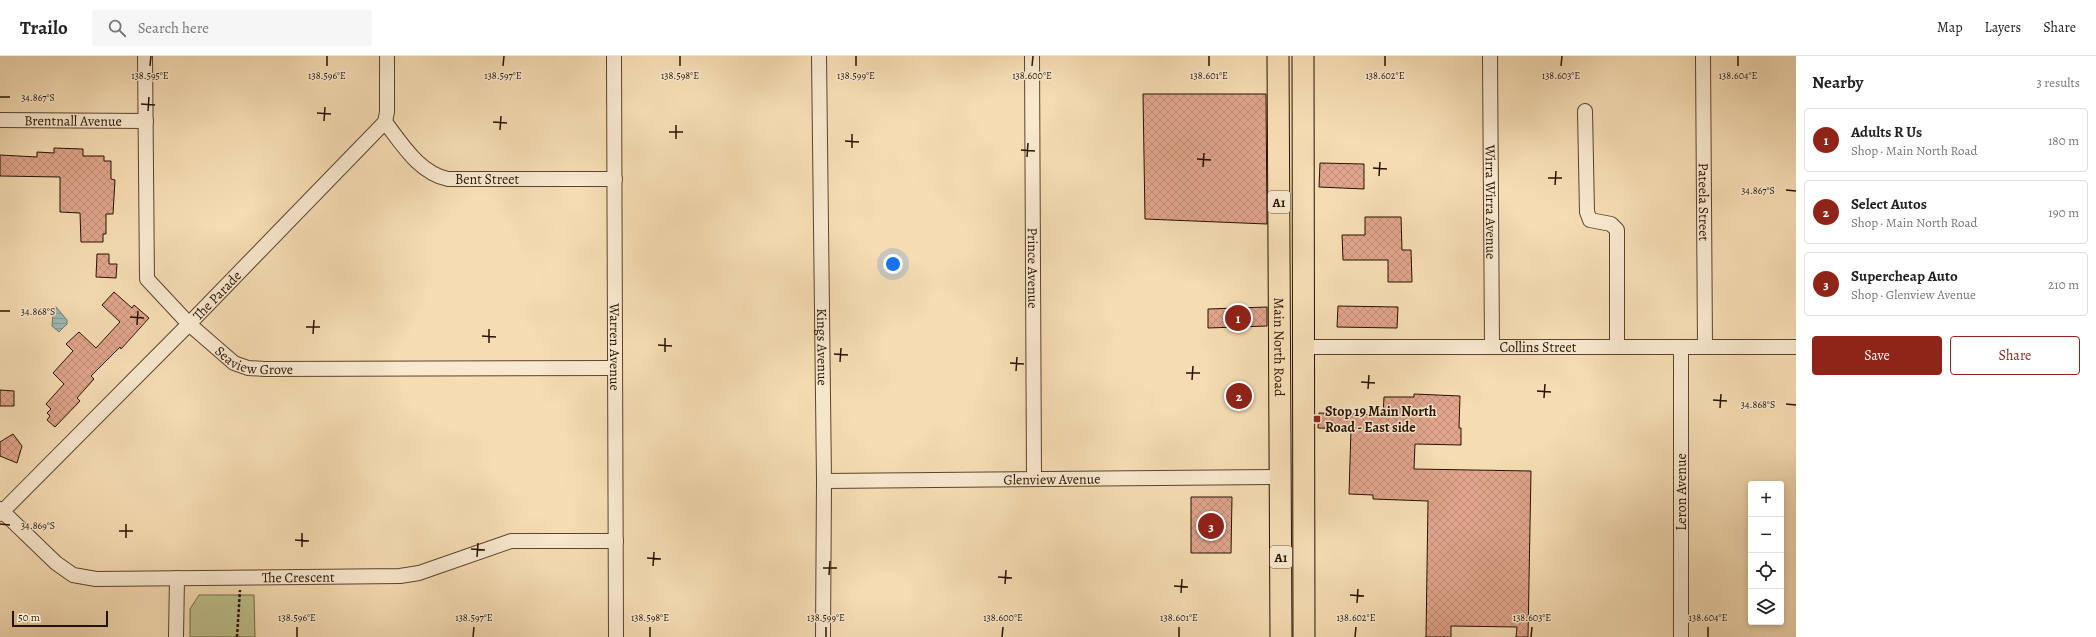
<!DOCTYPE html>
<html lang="en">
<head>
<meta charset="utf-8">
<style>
  body { margin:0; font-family:Alegreya,serif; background:#f6f6f6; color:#222 }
  .controls { position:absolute; right:12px; bottom:12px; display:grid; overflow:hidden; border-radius:4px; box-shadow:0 2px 6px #0003 }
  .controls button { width:36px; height:36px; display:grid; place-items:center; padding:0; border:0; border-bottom:1px solid #e0e0e0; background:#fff; color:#222; font:20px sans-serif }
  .scale { position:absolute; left:12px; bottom:10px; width:96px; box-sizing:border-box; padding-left:4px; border:2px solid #271201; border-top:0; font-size:11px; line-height:14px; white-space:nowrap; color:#271201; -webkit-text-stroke:3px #f8e8ce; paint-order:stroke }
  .you { position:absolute; left:893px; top:208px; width:14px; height:14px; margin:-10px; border:3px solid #fff; border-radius:50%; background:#1a73e8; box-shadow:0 0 0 6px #1a73e833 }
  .badge { display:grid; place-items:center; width:26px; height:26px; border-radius:50%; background:#8f2418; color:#fff; font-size:13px; font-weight:700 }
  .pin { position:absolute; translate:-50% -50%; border:2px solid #fff; box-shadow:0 1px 4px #0006 }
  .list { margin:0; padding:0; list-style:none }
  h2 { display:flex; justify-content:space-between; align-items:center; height:52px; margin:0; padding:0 16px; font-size:17px }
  h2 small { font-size:13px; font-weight:400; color:#767676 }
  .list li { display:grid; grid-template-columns:26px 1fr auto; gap:12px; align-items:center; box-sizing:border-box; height:64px; margin:0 8px 8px; padding:0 8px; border:1px solid #e0e0e0; border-radius:4px }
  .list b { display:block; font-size:15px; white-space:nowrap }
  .list p { margin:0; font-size:13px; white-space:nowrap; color:#767676 }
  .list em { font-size:13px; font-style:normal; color:#767676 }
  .actions { display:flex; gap:8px; padding:12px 16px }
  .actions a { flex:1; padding:9px 0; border:1px solid #8f2418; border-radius:4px; text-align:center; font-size:14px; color:#8f2418 }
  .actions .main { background:#8f2418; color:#fff }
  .icon { flex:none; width:22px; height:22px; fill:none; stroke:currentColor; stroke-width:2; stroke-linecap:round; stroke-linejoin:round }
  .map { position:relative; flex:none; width:1796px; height:581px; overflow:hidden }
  header { display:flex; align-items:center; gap:24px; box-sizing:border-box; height:56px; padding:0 20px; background:#fff; border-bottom:1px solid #e0e0e0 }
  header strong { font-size:19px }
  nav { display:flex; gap:22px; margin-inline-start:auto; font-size:14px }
  .search { width:280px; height:36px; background:#f6f6f6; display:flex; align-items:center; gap:10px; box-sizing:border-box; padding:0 14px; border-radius:4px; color:#767676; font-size:15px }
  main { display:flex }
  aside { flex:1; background:#fff }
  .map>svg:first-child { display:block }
  .park { fill:#bdc08b; stroke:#726946 }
  .water { fill:url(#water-rules); stroke:#6e776c }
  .building { fill:url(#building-cross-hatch); stroke:#271201 }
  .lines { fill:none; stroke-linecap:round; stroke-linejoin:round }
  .minor-casing { stroke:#5a442e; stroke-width:16 }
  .highway-casing { stroke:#271201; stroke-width:23 }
  .path { stroke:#271201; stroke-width:2.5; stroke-dasharray:3 2; stroke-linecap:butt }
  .minor { stroke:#f8e8ce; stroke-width:14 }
  .highway { stroke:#f5dcb3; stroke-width:21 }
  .ticks { fill:none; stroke:#271201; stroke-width:1.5 }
  .poi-dot { fill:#8f2418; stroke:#f8e8ce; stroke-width:1.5 }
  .labels { text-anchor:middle; stroke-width:3; stroke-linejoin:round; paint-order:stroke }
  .shield { fill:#f8e8ce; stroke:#66523e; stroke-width:1 }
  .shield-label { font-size:13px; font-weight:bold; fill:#271201 }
  .street-label { font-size:14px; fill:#271201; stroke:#f8e8ce }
  .poi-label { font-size:14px; font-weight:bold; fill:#271201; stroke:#f8e8ce; text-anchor:start }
  .ticks-label { font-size:10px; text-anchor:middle; fill:#271201; stroke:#f8e8ce; stroke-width:3; stroke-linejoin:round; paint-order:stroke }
</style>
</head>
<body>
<header>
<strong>Trailo</strong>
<div class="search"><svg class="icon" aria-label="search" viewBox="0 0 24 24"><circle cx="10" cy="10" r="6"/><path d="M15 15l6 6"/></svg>Search here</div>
<nav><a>Map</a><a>Layers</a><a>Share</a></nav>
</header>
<main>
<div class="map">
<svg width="1796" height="581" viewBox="0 0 1796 581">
  <defs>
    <pattern id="water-rules" width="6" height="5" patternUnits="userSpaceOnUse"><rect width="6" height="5" fill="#9ebab4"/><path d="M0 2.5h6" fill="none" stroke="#889f99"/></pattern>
    <pattern id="building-cross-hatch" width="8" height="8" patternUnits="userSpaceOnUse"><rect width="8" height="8" fill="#e0a58c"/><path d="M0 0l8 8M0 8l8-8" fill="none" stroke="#c08d77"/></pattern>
  </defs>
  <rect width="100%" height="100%" fill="#f5dcb3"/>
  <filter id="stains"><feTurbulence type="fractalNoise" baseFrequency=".005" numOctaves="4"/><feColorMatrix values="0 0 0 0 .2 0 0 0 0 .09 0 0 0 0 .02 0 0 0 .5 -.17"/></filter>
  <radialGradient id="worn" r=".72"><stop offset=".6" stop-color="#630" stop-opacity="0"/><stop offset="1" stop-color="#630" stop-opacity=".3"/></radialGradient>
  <path class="park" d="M199 539H254L255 581H190V553Z"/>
  <path class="water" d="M56 251 67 264V268L59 276 52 270 53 258 51 255 52 252Z"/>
  <g class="building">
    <path d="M1143 38H1266L1267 168 1145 163Z"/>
    <path d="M54 92 83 93V100H104V105H111V123L115 124 113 158H106V178H103V186H81L80 157 60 156V121L0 120V99L37 101V96L54 97Z"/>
    <path d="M1320 107 1364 108V133L1319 131Z"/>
    <path d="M1365 161H1401L1402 194H1411L1412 226H1388V204H1343L1342 179H1365Z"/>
    <path d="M97 198H109V208H117L116 222 96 221Z"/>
    <path d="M114 236 132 252 134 249 149 262 121 293 120 291 91 320 94 323 77 342 80 345 55 371 47 364 50 360 47 357 51 353 46 348 64 328 53 317 73 295 66 288 79 276 96 292 120 266 102 249Z"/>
    <path d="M1338 250 1398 251 1397 272 1337 271Z"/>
    <path d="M1267 251V270L1208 272V253Z"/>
    <path d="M0 334 14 335V350H0Z"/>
    <path d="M1414 338 1460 340 1459 372H1461V389L1415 388 1414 413 1531 415 1528 581H1516L1517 571 1451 570V581H1426L1428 445 1373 443V439L1349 438 1351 373 1318 372 1319 357 1383 359 1384 341H1414Z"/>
    <path d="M13 378 22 390 17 407 0 400V386Z"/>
    <path d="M1191 441H1232L1231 497H1191Z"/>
  </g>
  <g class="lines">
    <g class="minor-casing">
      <g id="minor">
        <path id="s1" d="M145 0 147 223 189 268 234 307 248 312 265 313 615 312"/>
        <path id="s2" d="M614 0 616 581"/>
        <path id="s3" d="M819 0 824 425 823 581"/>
        <path id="s4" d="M1032 0 1034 423"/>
        <path id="s5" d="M1490 0 1492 291"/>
        <path id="s6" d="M1703 0 1705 291"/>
        <path d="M1585 55 1587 156 1590 164 1611 168 1617 174V291"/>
        <path id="s7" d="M0 64 146 65"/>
        <path id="s8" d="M385 66C402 88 419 117 448 123H615"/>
        <path id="s9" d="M1304 291H1796"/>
        <path d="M1681 291V581"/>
        <path id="s10" d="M824 425 1281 421"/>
        <path id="s11" d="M0 453 56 507 73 519 96 523 400 520 419 517 511 485H616"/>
        <path id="s12" d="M0 458 189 268 385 66 387 56V0"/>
        <path d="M176 581 177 522"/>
      </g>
    </g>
    <g class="highway-casing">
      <g id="highway">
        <path id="s13" d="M1278 0 1281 581"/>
        <path d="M1303 0 1304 581"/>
      </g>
    </g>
    <path class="path" d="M237 581 240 534"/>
    <use href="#minor" class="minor"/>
    <use href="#highway" class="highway"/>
  </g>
  <path class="ticks" d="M150 10 151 0M327 10V0M503 10 504 0M680 10V0M856 10V0M1032 10 1033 0M1209 10V0M1385 10V0M1561 10 1562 0M1738 10V0M0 41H10M141 48 155 49M148 55 149 41M317 57 331 58M324 65 325 51M493 66 507 67M500 74 501 60M669 76H683M676 83V69M845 85 859 86M852 92V78M1021 94 1035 95M1027 101 1028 87M1197 103 1211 104M1203 111 1204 97M1373 112 1387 113M1379 120 1380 106M1548 122H1562M1555 129 1556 115M1786 134 1796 135M0 255H10M130 261 144 262M137 269 138 255M306 271H320M313 278 314 264M482 280 496 281M489 287V273M658 289 672 290M665 296V282M834 298 848 299M840 306 841 292M1010 307 1024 308M1016 315 1017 301M1186 317H1200M1192 324 1193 310M1361 326 1375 327M1368 333 1369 319M1537 335 1551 336M1544 342 1545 328M1713 344 1727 345M1786 348 1796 349M1720 352 1721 338M0 468 10 469M119 475H133M126 482V468M295 484 309 485M302 491V477M471 493 485 494M477 501 478 487M647 502 661 503M653 510 654 496M823 512H837M829 519 830 505M998 521 1012 522M1005 528 1006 514M1174 530 1188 531M1181 537 1182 523M1350 539 1364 540M1357 547 1358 533M297 581V571M473 581 474 571M650 581V571M826 581V571M1002 581 1003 571M1179 581V571M1355 581 1356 571M1531 581 1532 571M1708 581V571"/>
  <rect class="poi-dot" x="1313" y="359" width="8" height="8" rx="2"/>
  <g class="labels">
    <g class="shield">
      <rect x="1268" y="135" width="22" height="22" rx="3"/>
      <rect x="1270" y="490" width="22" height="22" rx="3"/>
    </g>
    <g class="shield-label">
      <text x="1279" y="151">A1</text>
      <text x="1281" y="506">A1</text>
    </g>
    <g class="street-label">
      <text dy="5" stroke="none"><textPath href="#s7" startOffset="73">Brentnall Avenue</textPath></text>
      <text dy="5" stroke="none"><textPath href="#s8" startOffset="126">Bent Street</textPath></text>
      <text dy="5" stroke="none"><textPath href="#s5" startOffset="146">Wirra Wirra Avenue</textPath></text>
      <text dy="5" stroke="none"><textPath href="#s6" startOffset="146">Pateela Street</textPath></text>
      <text dy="5" stroke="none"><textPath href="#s4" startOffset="212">Prince Avenue</textPath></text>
      <text dy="5" stroke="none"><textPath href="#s12" startOffset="308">The Parade</textPath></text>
      <text dy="5" stroke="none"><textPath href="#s2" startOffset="291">Warren Avenue</textPath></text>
      <text dy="5" stroke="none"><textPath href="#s3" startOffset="291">Kings Avenue</textPath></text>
      <text dy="5" stroke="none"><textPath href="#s13" startOffset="291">Main North Road</textPath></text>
      <text dy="5" stroke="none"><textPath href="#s9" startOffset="234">Collins Street</textPath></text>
      <text dy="5" stroke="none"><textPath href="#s1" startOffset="363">Seaview Grove</textPath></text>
      <text dy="5" stroke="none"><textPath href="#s10" startOffset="228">Glenview Avenue</textPath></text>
      <text transform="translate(1681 436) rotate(-90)" y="5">Leron Avenue</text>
      <text dy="5" stroke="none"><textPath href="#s11" startOffset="324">The Crescent</textPath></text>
    </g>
    <g class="poi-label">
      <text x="1325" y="360">Stop 19 Main North<tspan x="1325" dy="16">Road - East side</tspan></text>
    </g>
  </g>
  <g class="ticks-label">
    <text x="150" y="23">138.595°E</text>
    <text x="327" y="23">138.596°E</text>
    <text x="503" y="23">138.597°E</text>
    <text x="680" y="23">138.598°E</text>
    <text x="856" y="23">138.599°E</text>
    <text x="1032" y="23">138.600°E</text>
    <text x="1209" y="23">138.601°E</text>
    <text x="1561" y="23">138.603°E</text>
    <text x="1738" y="23">138.604°E</text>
    <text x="1385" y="23">138.602°E</text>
    <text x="38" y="45">34.867°S</text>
    <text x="1758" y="138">34.867°S</text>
    <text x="38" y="259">34.868°S</text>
    <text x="1758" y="352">34.868°S</text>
    <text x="38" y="473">34.869°S</text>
    <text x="297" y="565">138.596°E</text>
    <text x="474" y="565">138.597°E</text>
    <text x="650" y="565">138.598°E</text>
    <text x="826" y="565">138.599°E</text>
    <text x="1003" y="565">138.600°E</text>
    <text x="1179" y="565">138.601°E</text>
    <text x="1356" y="565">138.602°E</text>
    <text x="1532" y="565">138.603°E</text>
    <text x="1708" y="565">138.604°E</text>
  </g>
  <rect width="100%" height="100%" filter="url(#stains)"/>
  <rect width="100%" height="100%" fill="url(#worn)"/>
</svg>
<div class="controls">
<button>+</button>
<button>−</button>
<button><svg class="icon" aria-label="locate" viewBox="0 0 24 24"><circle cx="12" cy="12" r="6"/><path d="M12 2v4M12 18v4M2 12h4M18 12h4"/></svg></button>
<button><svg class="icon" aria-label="layers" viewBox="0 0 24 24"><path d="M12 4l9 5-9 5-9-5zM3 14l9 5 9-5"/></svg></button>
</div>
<div class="scale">50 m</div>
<div class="you"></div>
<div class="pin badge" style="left:1238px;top:262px">1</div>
<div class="pin badge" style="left:1239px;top:340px">2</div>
<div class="pin badge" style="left:1211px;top:470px">3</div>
</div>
<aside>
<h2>Nearby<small>3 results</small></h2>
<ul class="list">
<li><span class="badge">1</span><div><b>Adults R Us</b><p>Shop · Main North Road</p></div><em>180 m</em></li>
<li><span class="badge">2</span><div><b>Select Autos</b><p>Shop · Main North Road</p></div><em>190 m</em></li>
<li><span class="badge">3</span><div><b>Supercheap Auto</b><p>Shop · Glenview Avenue</p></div><em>210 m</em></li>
</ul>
<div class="actions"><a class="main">Save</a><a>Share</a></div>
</aside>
</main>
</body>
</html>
